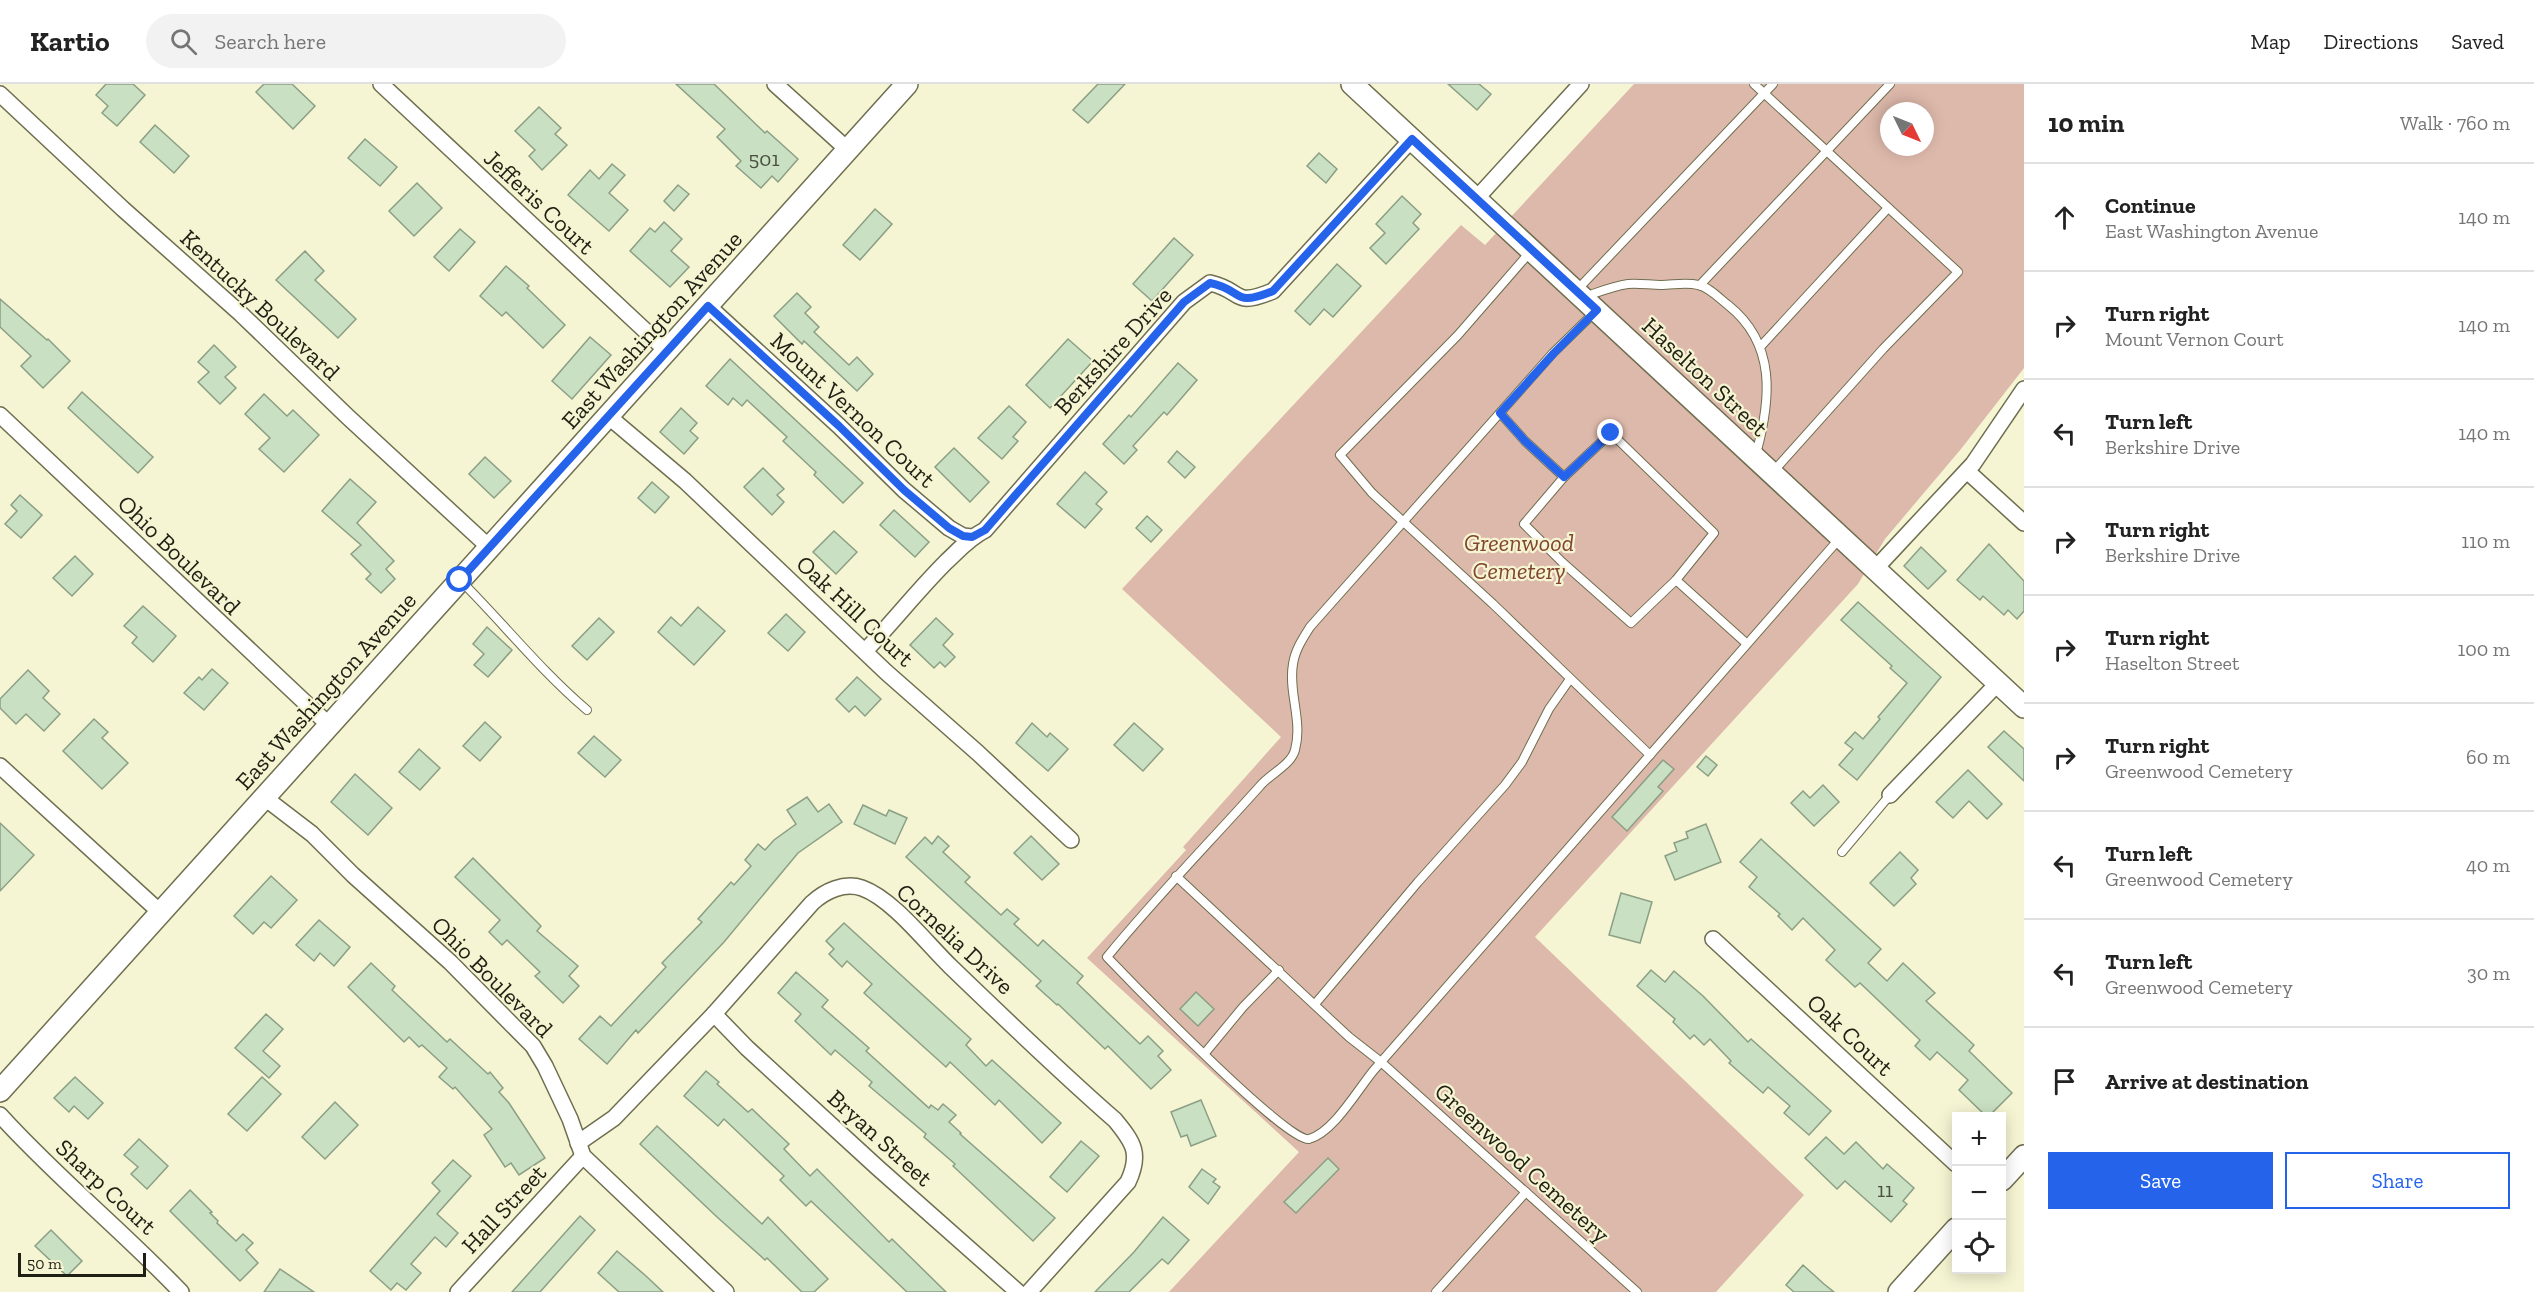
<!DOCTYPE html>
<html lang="en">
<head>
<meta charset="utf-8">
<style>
  body { margin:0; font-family:"Zilla Slab",serif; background:#f2f2f2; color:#222 }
  .controls { position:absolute; right:18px; bottom:18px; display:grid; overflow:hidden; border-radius:0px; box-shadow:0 3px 15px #0003 }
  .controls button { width:54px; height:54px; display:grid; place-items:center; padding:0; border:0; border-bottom:2px solid #e0e0e0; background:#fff; color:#222; font:30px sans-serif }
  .compass { position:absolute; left:1880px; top:18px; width:54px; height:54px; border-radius:50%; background:#fff; box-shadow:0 3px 15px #0003; rotate:133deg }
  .scale { position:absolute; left:18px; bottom:15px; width:128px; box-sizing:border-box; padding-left:6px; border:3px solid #201f13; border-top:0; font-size:16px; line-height:21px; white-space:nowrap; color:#201f13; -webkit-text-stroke:4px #f6f5d3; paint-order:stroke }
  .stop { position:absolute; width:18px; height:18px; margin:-14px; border:4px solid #2563eb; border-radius:50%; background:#fff }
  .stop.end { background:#2563eb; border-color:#fff; box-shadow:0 2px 6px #0008 }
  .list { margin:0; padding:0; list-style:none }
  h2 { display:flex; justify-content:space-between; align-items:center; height:78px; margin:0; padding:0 24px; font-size:26px }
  h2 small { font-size:20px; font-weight:400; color:#767676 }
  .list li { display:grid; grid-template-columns:39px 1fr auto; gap:18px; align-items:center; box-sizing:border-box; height:108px; padding:0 24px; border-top:2px solid #e0e0e0 }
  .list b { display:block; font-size:22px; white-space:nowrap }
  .list p { margin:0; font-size:20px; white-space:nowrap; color:#767676 }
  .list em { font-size:20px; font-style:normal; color:#767676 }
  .actions { display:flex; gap:12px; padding:18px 24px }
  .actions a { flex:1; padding:14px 0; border:2px solid #2563eb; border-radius:0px; text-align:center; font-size:21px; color:#2563eb }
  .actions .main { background:#2563eb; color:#fff }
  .icon { flex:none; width:33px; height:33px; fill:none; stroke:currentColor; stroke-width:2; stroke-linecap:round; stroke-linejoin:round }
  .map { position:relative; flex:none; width:2024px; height:1208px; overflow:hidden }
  header { display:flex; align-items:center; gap:36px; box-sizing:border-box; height:84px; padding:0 30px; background:#fff; border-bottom:2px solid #e0e0e0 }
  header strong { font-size:28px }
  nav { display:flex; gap:33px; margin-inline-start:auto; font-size:21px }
  .search { width:420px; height:54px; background:#f2f2f2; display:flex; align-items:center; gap:15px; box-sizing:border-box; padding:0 21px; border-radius:33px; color:#767676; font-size:22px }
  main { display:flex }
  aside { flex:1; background:#fff }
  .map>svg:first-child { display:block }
  .green { fill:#ddb9ab; fill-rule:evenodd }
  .building { fill:#cae0c3; stroke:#8b9f84; stroke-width:1.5 }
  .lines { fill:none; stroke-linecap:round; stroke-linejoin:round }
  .lane-casing { stroke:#6f6e4f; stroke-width:10 }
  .street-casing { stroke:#6f6e4f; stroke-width:18 }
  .secondary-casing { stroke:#6f6e4f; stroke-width:24 }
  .lane { stroke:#fff; stroke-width:8 }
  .street { stroke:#fff; stroke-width:15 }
  .secondary { stroke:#fff; stroke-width:21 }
  .route { stroke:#2563eb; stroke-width:8 }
  .labels { text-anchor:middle; stroke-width:4.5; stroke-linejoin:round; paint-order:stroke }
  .number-label { font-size:21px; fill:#4a4f3f }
  .street-label { font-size:24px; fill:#201f13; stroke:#f6f5d3 }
  .park-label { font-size:24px; font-style:italic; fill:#81452e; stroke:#f6f5d3 }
</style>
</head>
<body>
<header>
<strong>Kartio</strong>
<div class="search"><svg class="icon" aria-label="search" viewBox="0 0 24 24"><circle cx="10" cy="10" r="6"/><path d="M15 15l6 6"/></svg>Search here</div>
<nav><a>Map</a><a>Directions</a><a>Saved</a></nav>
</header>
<main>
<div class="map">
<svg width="2024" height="1208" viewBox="0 0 2024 1208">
  <rect width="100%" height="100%" fill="#f6f5d3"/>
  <path class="green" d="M1634 0H2024V284L1961 365 1885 455 1858 500 1535 853 1804 1111 1716 1208H1169L1299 1068 1087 874 1186 766 1183 763 1281 653 1122 505 1461 141 1485 161ZM1889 27H1925V63H1889Z"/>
  <g class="building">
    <path d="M106 0H133L145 11 117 42 102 29 108 22 96 11Z"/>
    <path d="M264 0H292L315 22 293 45 256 8Z"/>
    <path d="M676 0H714L765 49 767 47 798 75 778 98 772 92 761 104 736 82 741 77 717 53 725 45Z"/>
    <path d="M1098 0H1125L1088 39 1073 26Z"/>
    <path d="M1448 0H1479L1491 10 1477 26Z"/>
    <path d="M539 23 561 44 555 50 567 61 542 86 529 72 535 66 515 47Z"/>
    <path d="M155 41 189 72 174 89 140 58Z"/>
    <path d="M365 55 397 83 380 102 348 74Z"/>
    <path d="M1319 69 1337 85 1326 99 1307 82Z"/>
    <path d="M612 80 625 91 609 109 628 126 609 147 568 111 590 86 599 95Z"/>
    <path d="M417 99 442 124 414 152 389 127Z"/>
    <path d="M678 101 689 110 674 127 664 117Z"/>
    <path d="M1402 112 1421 130 1413 139 1419 145 1386 180 1370 164 1385 149 1376 140Z"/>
    <path d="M875 125 892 140 860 176 843 161Z"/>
    <path d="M664 138 682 155 671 167 689 183 670 203 630 167 650 144 655 148Z"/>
    <path d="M460 145 475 158 449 187 434 173Z"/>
    <path d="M1174 154 1193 171 1152 217 1133 200Z"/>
    <path d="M305 167 324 187 315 196 356 235 338 254 276 196Z"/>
    <path d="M1337 180 1361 202 1333 233 1324 225 1310 241 1295 227Z"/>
    <path d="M506 182 529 202 527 204 565 241 543 264 506 228 502 232 480 212Z"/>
    <path d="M797 209 811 223 805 229 819 243 814 248 849 281 857 273 873 290 857 307 804 257 802 260 774 232Z"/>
    <path d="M0 215 47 256 48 255 70 277 43 304 21 282 31 272 0 243Z"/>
    <path d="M590 253 611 271 572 315 552 297Z"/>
    <path d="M1068 255 1093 277 1050 324 1026 301Z"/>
    <path d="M214 261 236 283 225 293 236 304 220 320 198 298 209 288 198 278Z"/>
    <path d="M730 275 863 399 843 419 814 391 816 388 783 357 787 353 747 316 742 322 733 314 728 321 706 302Z"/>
    <path d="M1178 279 1197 296 1167 331 1164 328 1133 362 1137 366 1124 380 1103 360 1129 331 1131 333Z"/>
    <path d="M82 308 153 373 138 389 68 324Z"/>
    <path d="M264 310 287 332 293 326 319 351 284 388 259 365 270 354 245 330Z"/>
    <path d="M1009 322 1026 338 1013 353 1018 357 1002 375 978 354Z"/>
    <path d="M681 324 697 339 690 347 698 354 684 370 660 348Z"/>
    <path d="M954 364 989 398 970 418 935 383Z"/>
    <path d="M1177 367 1195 383 1185 394 1168 378Z"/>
    <path d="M485 373 511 397 494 414 469 390Z"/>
    <path d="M763 384 784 405 777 411 784 418 772 431 744 403Z"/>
    <path d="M1085 388 1107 408 1096 420 1102 425 1085 444 1057 420Z"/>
    <path d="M350 395 376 418 357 439 394 477 386 485 395 495 381 509 366 495 371 490 351 470 361 461 322 427Z"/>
    <path d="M652 398 669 413 655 429 638 414Z"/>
    <path d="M20 411 42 431 21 454 5 440 17 427 11 421Z"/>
    <path d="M894 426 929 458 915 473 880 441Z"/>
    <path d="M1147 432 1162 446 1151 458 1136 444Z"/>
    <path d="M834 447 857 468 836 490 813 468Z"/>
    <path d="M1989 460 2024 497V527L2017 535 2008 526 2004 531 1983 512 1980 516 1957 496Z"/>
    <path d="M1921 463 1946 487 1928 505 1904 482Z"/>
    <path d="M75 472 93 490 72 512 53 494Z"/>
    <path d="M1858 518 1941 593 1857 696 1839 681 1853 665 1845 659 1855 648 1863 655 1880 635 1878 633 1907 599 1890 584 1892 582 1841 536Z"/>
    <path d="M143 522 176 552 153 578 132 559 137 553 124 542Z"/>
    <path d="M698 523 725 547 694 581 658 548 671 533 681 542Z"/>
    <path d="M786 530 805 548 788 567 768 549Z"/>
    <path d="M599 534 614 548 587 576 572 562Z"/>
    <path d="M936 534 953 550 943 561 955 573 945 583 940 578 934 584 910 561Z"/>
    <path d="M487 543 512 566 488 593 474 581 484 570 473 560Z"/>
    <path d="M212 585 228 599 204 626 184 609 199 593 202 596Z"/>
    <path d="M28 586 49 607 43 614 60 630 44 647 26 630 16 640 0 624V615Z"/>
    <path d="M857 593 881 615 865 632 855 622 849 628 836 615Z"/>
    <path d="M94 635 108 648 102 654 128 679 102 705 63 667Z"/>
    <path d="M485 638 501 653 480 677 463 662Z"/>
    <path d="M1032 639 1047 653 1050 649 1068 665 1048 687 1016 659Z"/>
    <path d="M1134 639 1163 665 1143 687 1114 661Z"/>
    <path d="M2004 647 2024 665V697L1988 663Z"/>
    <path d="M594 652 621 676 605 693 578 669Z"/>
    <path d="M419 665 440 684 420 706 399 688Z"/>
    <path d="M1706 672 1717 681 1708 692 1697 683Z"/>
    <path d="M1663 676 1674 685 1658 703 1663 707 1627 747 1612 733Z"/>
    <path d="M1968 686 2002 720 1987 735 1969 717 1953 734 1936 718Z"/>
    <path d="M355 690 392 724 368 751 331 718Z"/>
    <path d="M1823 701 1839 718 1814 742 1791 719 1803 707 1810 714Z"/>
    <path d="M807 713 818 728 829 720 842 738 798 769 724 858 638 949 636 946 607 980 579 955 600 932 611 942 666 883 662 879 702 838 698 835 731 798 734 801 751 782 745 776 758 760 765 766 774 756 796 740 787 726Z"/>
    <path d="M863 721 886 732 889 726 907 734 895 760 854 740Z"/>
    <path d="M0 739 34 771 0 807Z"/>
    <path d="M1706 740 1721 778 1675 796 1665 772 1677 767 1674 759 1688 754 1686 748Z"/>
    <path d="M938 752 949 762 943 768 970 793 965 798 1001 831 1007 825 1019 835 1014 840 1038 862 1043 856 1083 892 1077 899 1140 960 1148 952 1163 967 1158 972 1171 986 1151 1005 1108 962 1105 965 1058 920 1057 921 1036 902 1041 897 906 773 925 753 932 760Z"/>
    <path d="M1031 752 1059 780 1042 796 1014 769Z"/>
    <path d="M1761 755 1881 865 1868 879 1887 897 1903 879 1935 909 1926 917 1974 961 1969 967 2012 1009 1989 1032H1986L1959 1006 1968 996 1937 968 1930 976 1915 962 1920 956 1860 899 1855 903 1826 876 1835 866 1803 834 1792 846 1778 832 1780 830 1749 803 1757 793 1740 778Z"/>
    <path d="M1900 768 1918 786 1911 794 1916 800 1894 822 1870 799Z"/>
    <path d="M473 774 541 842 537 847 578 882 569 892 579 902 563 919 535 892 540 888 507 856 502 861 489 848 500 836 455 793Z"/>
    <path d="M271 792 297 816 271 844 264 838 253 850 234 832Z"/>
    <path d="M1621 809 1652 818 1640 859 1609 851Z"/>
    <path d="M319 836 350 863 334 882 320 869 314 877 296 861Z"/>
    <path d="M844 839 971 955 966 961 986 982 992 976 1061 1039 1042 1059 999 1016 995 1021 950 978 946 983 864 909 872 900 847 877 842 883 829 870 834 865 826 857Z"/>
    <path d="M371 879 395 902 392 906 447 958 450 955 488 990 490 988 503 1004 499 1008 509 1019 545 1074 519 1091 511 1079 505 1083 484 1051 492 1045 455 1003 453 1005 439 993 447 984 422 961 419 963 409 953 404 958 348 903Z"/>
    <path d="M1651 886 1665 898 1674 887 1703 912 1748 958 1751 955 1831 1027 1809 1051 1784 1029 1790 1022 1768 1003 1763 1009 1729 979 1731 977 1710 955 1704 961 1694 951 1690 955 1673 938 1675 935 1637 902Z"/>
    <path d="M796 888 828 916 822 923 869 964 866 967 929 1024 931 1021 938 1026 943 1020 956 1031 949 1038 961 1049 960 1050 1055 1134 1033 1157 953 1082 955 1080 924 1053 926 1050 869 1002 872 998 835 966 831 971 795 937 801 930 778 909Z"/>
    <path d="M1196 908 1214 925 1198 942 1180 925Z"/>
    <path d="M266 930 283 945 263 967 280 982 269 994 235 964Z"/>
    <path d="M706 987 719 998 717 1000 748 1028 752 1025 789 1060 784 1065 810 1092 817 1085 889 1158 892 1155 946 1208H907L811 1117 806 1122 780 1096 784 1092 724 1035 718 1042 684 1012Z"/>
    <path d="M75 993 103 1019 88 1035 74 1022 69 1028 54 1014Z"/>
    <path d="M262 993 281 1010 247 1047 228 1030Z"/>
    <path d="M1201 1016 1216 1052 1191 1062 1187 1051 1181 1053 1171 1028Z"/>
    <path d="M335 1018 358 1041 325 1075 302 1053Z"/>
    <path d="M657 1042 762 1140 768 1133 828 1195 814 1208H802L767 1174 765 1176 717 1133 640 1060Z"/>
    <path d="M1826 1053 1844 1070 1856 1058 1883 1085 1887 1080 1914 1104 1903 1117 1907 1120 1891 1138 1845 1097 1837 1105 1805 1074Z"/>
    <path d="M139 1055 168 1082 147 1105 131 1090 138 1083 124 1071Z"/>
    <path d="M1081 1057 1099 1072 1067 1108 1050 1093Z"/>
    <path d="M1328 1074 1339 1085 1296 1129 1284 1118Z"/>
    <path d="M453 1076 471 1092 437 1130 458 1149 446 1163 435 1153 411 1180 421 1189 406 1206 397 1199 391 1206 370 1187 440 1107 432 1099Z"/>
    <path d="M1202 1085 1216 1095 1213 1098 1220 1103 1208 1120 1189 1103Z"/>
    <path d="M190 1106 212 1128 210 1129 218 1137 217 1139 236 1157 243 1150 253 1159 246 1166 258 1179 240 1197 170 1127Z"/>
    <path d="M580 1132 595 1146 540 1208H512Z"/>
    <path d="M1163 1133 1189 1156 1168 1180 1162 1175 1129 1208H1095L1134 1168Z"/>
    <path d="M51 1146 82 1177 67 1192 35 1162Z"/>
    <path d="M617 1167 646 1192 663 1208H619L598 1189Z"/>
    <path d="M1803 1181 1824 1200 1834 1208H1794L1786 1201Z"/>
    <path d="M280 1185 314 1208H264Z"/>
  </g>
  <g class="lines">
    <g class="lane-casing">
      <g id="lane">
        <path d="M1754 0 1958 188 1883 265 1772 389"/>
        <path d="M1531 167 1458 251 1340 371 1372 409 1493 520 1650 671"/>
        <path d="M1700 201 1890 0"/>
        <path d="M1577 206 1773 0"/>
        <path d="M1584 213C1599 208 1613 202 1628 200 1639 199 1650 201 1661 201 1673 201 1686 198 1698 201 1709 203 1719 214 1728 221 1777 260 1771 316 1756 370"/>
        <path d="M1596 227 1553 269 1310 543C1303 554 1295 566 1293 580 1288 608 1303 637 1295 666 1291 681 1270 690 1260 702 1209 759 1156 813 1107 873 1130 897 1288 1060 1309 1055 1334 1048 1358 1005 1374 986L1840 454"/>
        <path d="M1761 262 1888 124"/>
        <path d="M1500 329 1525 357 1564 393"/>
        <path d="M1611 349 1714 449 1676 496 1631 539 1562 478 1524 440 1564 393Z"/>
        <path d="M1676 496 1746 559"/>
        <path d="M461 497C504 540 541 587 587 626"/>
        <path d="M1842 768 1890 711"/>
        <path d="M1176 792 1349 953 1381 978 1637 1208"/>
        <path d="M1315 920 1418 798 1505 701 1522 678 1549 625 1570 595"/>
        <path d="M1205 969 1243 923 1279 886"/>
        <path d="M1436 1208 1526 1108"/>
      </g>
    </g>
    <g class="street-casing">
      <g id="street">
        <path d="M381 0 667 267"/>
        <path d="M775 0 848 66"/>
        <path d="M0 10 123 125 241 230 348 333 490 464"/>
        <path d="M1476 115 1581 0"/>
        <path d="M708 222 839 342 904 406 949 444 963 452 972 453"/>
        <path d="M0 331 329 641"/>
        <path d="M608 332 685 397 886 588 978 669 1071 756"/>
        <path d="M1967 387 2024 439"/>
        <path d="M1875 485 1973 380 2024 305"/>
        <path d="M865 567C893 538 917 507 946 478 959 466 969 454 985 446L1184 218 1210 199C1245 207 1231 224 1273 207L1412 55"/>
        <path d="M0 682 161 829"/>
        <path d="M1890 711 1998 599"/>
        <path d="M265 714 312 750 353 791 450 878 533 962 545 982 570 1035 583 1072 726 1208"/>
        <path d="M1713 855 1956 1080"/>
        <path d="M714 930 747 964 878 1084 1018 1208"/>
        <path d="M0 1031C57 1094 123 1147 181 1208"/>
        <path d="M578 1059 614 1034 714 930 812 819C825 807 844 798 862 804 893 815 927 860 951 883 1005 935 1059 987 1115 1036 1134 1059 1141 1070 1128 1098L1029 1208"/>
        <path d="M458 1208 583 1072"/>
      </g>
    </g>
    <g class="secondary-casing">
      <g id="secondary">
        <path d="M1352 0 2024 623"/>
        <path d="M0 1007 907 0"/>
        <path d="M2002 1096 2024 1072"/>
        <path d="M1899 1208 1956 1145"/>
      </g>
    </g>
    <use href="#lane" class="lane"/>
    <use href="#street" class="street"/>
    <use href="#secondary" class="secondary"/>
  </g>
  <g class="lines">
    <path class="route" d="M460 496 708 222 839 342 904 406 949 444 963 452 972 453 985 446 1184 218 1210 199C1245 206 1231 224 1273 207L1412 55 1597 226 1554 269 1500 329 1525 357 1564 393 1611 349"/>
  </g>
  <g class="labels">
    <g class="number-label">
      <text x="764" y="82">501</text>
      <text x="1885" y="1113">11</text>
    </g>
    <g class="street-label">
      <text transform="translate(539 118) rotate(43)" y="8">Jefferis Court</text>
      <text transform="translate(260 221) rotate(43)" y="8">Kentucky Boulevard</text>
      <text transform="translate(652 246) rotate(-48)" y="8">East Washington Avenue</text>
      <text transform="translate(1113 267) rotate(-48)" y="8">Berkshire Drive</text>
      <text transform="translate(1705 293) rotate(43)" y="8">Haselton Street</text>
      <text transform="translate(853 326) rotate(43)" y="8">Mount Vernon Court</text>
      <text transform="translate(179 471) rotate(44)" y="8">Ohio Boulevard</text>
      <text transform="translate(855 527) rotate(43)" y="8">Oak Hill Court</text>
      <text transform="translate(326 607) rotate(-48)" y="8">East Washington Avenue</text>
      <text transform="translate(955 855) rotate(43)" y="8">Cornelia Drive</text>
      <text transform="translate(492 893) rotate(45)" y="8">Ohio Boulevard</text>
      <text transform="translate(1850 951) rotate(43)" y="8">Oak Court</text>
      <text transform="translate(880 1054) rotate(42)" y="8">Bryan Street</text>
      <text transform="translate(1522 1079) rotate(42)" y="8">Greenwood Cemetery</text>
      <text transform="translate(106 1103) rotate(43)" y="8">Sharp Court</text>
      <text transform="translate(504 1125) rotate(-47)" y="8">Hall Street</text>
    </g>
    <g class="park-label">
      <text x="1519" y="467">Greenwood<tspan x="1519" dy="28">Cemetery</tspan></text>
    </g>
  </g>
</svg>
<div class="controls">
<button>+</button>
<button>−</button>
<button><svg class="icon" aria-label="locate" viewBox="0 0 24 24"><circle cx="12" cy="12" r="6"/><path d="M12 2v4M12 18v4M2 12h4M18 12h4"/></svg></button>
</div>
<svg class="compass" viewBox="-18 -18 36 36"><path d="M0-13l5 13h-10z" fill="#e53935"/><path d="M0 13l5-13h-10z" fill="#767676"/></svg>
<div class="scale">50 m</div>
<div class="stop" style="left:460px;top:496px"></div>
<div class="stop end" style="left:1611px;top:349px"></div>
</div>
<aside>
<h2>10 min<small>Walk · 760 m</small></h2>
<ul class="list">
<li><svg class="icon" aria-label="ahead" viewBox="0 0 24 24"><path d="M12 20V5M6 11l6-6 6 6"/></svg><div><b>Continue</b><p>East Washington Avenue</p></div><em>140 m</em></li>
<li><svg class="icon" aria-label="right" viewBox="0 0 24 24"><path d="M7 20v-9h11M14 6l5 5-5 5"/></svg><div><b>Turn right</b><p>Mount Vernon Court</p></div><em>140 m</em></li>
<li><svg class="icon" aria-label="left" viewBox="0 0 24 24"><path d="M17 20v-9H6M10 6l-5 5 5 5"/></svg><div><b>Turn left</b><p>Berkshire Drive</p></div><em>140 m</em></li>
<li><svg class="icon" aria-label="right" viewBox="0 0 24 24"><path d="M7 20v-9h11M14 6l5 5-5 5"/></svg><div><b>Turn right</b><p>Berkshire Drive</p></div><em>110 m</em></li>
<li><svg class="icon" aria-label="right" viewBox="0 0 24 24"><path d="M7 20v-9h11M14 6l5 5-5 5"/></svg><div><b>Turn right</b><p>Haselton Street</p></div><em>100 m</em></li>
<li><svg class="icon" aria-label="right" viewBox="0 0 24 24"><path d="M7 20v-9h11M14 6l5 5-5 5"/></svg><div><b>Turn right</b><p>Greenwood Cemetery</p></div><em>60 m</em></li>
<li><svg class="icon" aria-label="left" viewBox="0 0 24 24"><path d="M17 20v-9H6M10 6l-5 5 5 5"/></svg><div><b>Turn left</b><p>Greenwood Cemetery</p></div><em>40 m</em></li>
<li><svg class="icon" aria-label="left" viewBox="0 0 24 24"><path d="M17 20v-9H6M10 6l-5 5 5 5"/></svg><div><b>Turn left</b><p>Greenwood Cemetery</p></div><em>30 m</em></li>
<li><svg class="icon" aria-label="arrive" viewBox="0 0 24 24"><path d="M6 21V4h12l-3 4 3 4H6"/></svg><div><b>Arrive at destination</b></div></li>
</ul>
<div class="actions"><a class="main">Save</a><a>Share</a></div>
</aside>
</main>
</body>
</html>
